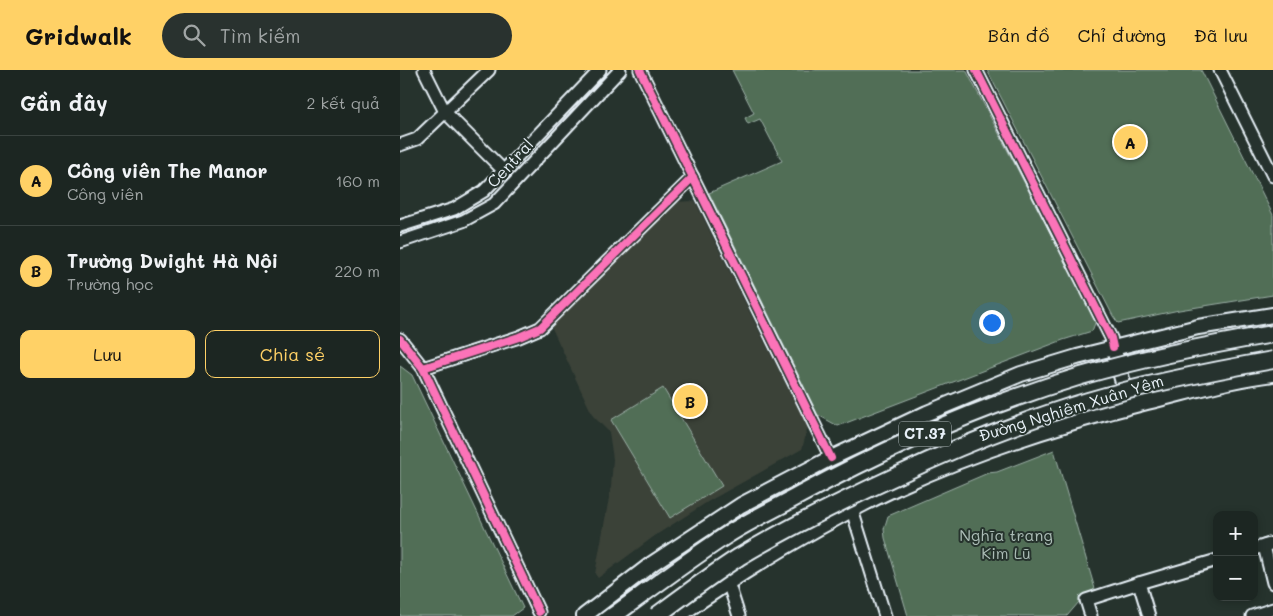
<!DOCTYPE html>
<html lang="vi">
<head>
<meta charset="utf-8">
<style>
  body { margin:0; font-family:Mali,sans-serif; background:#29322f; color:#f1f3f6 }
  .controls { position:absolute; right:15px; bottom:15px; display:grid; overflow:hidden; border-radius:10px; box-shadow:0 2px 8px #0003 }
  .controls button { width:45px; height:45px; display:grid; place-items:center; padding:0; border:0; border-bottom:1px solid #3a4340; background:#1c2622; color:#f1f3f6; font:25px sans-serif }
  .you { position:absolute; left:591px; top:252px; width:18px; height:18px; margin:-12px; border:4px solid #fff; border-radius:50%; background:#1a73e8; box-shadow:0 0 0 8px #1a73e833 }
  .badge { display:grid; place-items:center; width:32px; height:32px; border-radius:50%; background:#ffd166; color:#111; font-size:16px; font-weight:700 }
  .pin { position:absolute; translate:-50% -50%; border:2px solid #fff; box-shadow:0 1px 5px #0006 }
  .list { margin:0; padding:0; list-style:none }
  h2 { display:flex; justify-content:space-between; align-items:center; height:65px; margin:0; padding:0 20px; font-size:21px }
  h2 small { font-size:16px; font-weight:400; color:#a0a5a5 }
  .list li { display:grid; grid-template-columns:32px 1fr auto; gap:15px; align-items:center; box-sizing:border-box; height:90px; padding:0 20px; border-top:1px solid #3a4340 }
  .list b { display:block; font-size:19px; white-space:nowrap }
  .list p { margin:0; font-size:16px; white-space:nowrap; color:#a0a5a5 }
  .list em { font-size:16px; font-style:normal; color:#a0a5a5 }
  .actions { display:flex; gap:10px; padding:15px 20px }
  .actions a { flex:1; padding:11px 0; border:1px solid #ffd166; border-radius:10px; text-align:center; font-size:18px; color:#ffd166 }
  .actions .main { background:#ffd166; color:#111 }
  .icon { flex:none; width:28px; height:28px; fill:none; stroke:currentColor; stroke-width:2; stroke-linecap:round; stroke-linejoin:round }
  .map { position:relative; flex:none; width:873px; height:546px; overflow:hidden }
  header { display:flex; align-items:center; gap:30px; box-sizing:border-box; height:70px; padding:0 25px; background:#ffd166; color:#111 }
  header strong { font-size:24px }
  nav { display:flex; gap:28px; margin-inline-start:auto; font-size:18px }
  .search { width:350px; height:45px; background:#29322f; display:flex; align-items:center; gap:12px; box-sizing:border-box; padding:0 18px; border-radius:28px; color:#a0a5a5; font-size:19px }
  main { display:flex }
  aside { flex:1; background:#1c2622 }
  .map>svg:first-child { display:block }
  .built { fill:#3b4239 }
  .green { fill:#516e56; stroke:#9cb0a7 }
  .lines { fill:none; stroke-linecap:round; stroke-linejoin:round }
  .minor-casing { stroke:#e8f1f8; stroke-width:15 }
  .major-casing { stroke:#e8f1f8; stroke-width:18 }
  .minor { stroke:#26332d; stroke-width:11 }
  .major { stroke:#26332d; stroke-width:14 }
  .highway-bridge-casing { stroke:#e8f1f8; stroke-width:20; stroke-linecap:butt }
  .highway-bridge { stroke:#26332d; stroke-width:16 }
  .cycleway-casing { stroke:#26332d; stroke-width:11 }
  .cycleway { stroke:#fb73b8; stroke-width:8 }
  .labels { text-anchor:middle; stroke-width:4; stroke-linejoin:round; paint-order:stroke }
  .shield { fill:#26332d; stroke:#aeb8bb; stroke-width:1 }
  .shield-label { font-size:15px; font-weight:bold; fill:#e8f1f8 }
  .street-label { font-size:16px; fill:#e8f1f8; stroke:#26332d }
  .park-label { font-size:16px; fill:#acbdb7; stroke:#26332d }
</style>
</head>
<body>
<header>
<strong>Gridwalk</strong>
<div class="search"><svg class="icon" aria-label="search" viewBox="0 0 24 24"><circle cx="10" cy="10" r="6"/><path d="M15 15l6 6"/></svg>Tìm kiếm</div>
<nav><a>Bản đồ</a><a>Chỉ đường</a><a>Đã lưu</a></nav>
</header>
<main>
<aside>
<h2>Gần đây<small>2 kết quả</small></h2>
<ul class="list">
<li><span class="badge">A</span><div><b>Công viên The Manor</b><p>Công viên</p></div><em>160 m</em></li>
<li><span class="badge">B</span><div><b>Trường Dwight Hà Nội</b><p>Trường học</p></div><em>220 m</em></li>
</ul>
<div class="actions"><a class="main">Lưu</a><a>Chia sẻ</a></div>
</aside>
<div class="map">
<svg width="873" height="546" viewBox="0 0 873 546">
  <rect width="100%" height="100%" fill="#26332d"/>
  <filter id="ink" filterUnits="userSpaceOnUse"><feTurbulence type="fractalNoise" baseFrequency=".02" numOctaves="2"/><feDisplacementMap in="SourceGraphic" scale="10" xChannelSelector="R" yChannelSelector="G"/><feConvolveMatrix kernelMatrix="1 2 1 2 8 2 1 2 1" color-interpolation-filters="sRGB"/></filter>
  <g filter="url(#ink)">
    <path class="built" d="M295 131 363 269 408 357 402 379 309 431 256 465 198 508 195 504 211 417 213 389 209 362 193 346 151 256 273 132Z"/>
    <g class="green">
      <path d="M332 0H566L696 251 692 261 663 270 438 356 418 345 309 123 382 91 360 49 348 54 345 48 354 43Z"/>
      <path d="M587 0H801L873 145V225L779 240 718 253 713 246Z"/>
      <path d="M0 296 12 305 123 538 112 546H0Z"/>
      <path d="M263 318 322 416 270 448 211 350Z"/>
      <path d="M654 380 695 519 685 525 667 546H508L485 468 484 459 488 446 588 403 597 402Z"/>
    </g>
    <g class="lines">
      <g class="minor-casing">
        <g id="minor">
          <path d="M24 0 45 42 105 102"/>
          <path d="M240 0 431 388"/>
          <path d="M576 0 711 268 713 277"/>
          <path d="M820 0 873 106"/>
          <path d="M0 75 17 69 89 0"/>
          <path d="M0 156 54 139 84 121 200 0"/>
          <path d="M0 172 63 151 94 134 220 0"/>
          <path d="M0 269 23 298 139 542"/>
          <path d="M23 298 119 267 140 258 293 107"/>
          <path d="M452 440 485 546"/>
          <path d="M864 476 873 513"/>
          <path d="M854 479 873 473"/>
          <path d="M328 512 339 546"/>
          <path d="M691 546 686 530 739 513"/>
          <path d="M749 546 739 513 817 490"/>
          <path d="M852 546 873 539"/>
        </g>
      </g>
      <g class="major-casing">
        <g id="major">
          <path d="M716 287 728 331"/>
          <path d="M184 546 253 493 341 435 425 391 527 343 621 304 677 287 798 257 873 245"/>
          <path d="M278 546C349 497 422 452 500 416 579 380 663 353 747 332 789 322 830 309 873 304"/>
        </g>
      </g>
      <use href="#minor" class="minor"/>
      <use href="#major" class="major"/>
      <g class="highway-bridge-casing">
        <g id="highway-bridge">
          <path d="M213 546C250 519 286 492 324 467 348 451 375 439 400 425 489 377 584 335 681 306 744 288 808 275 873 264"/>
          <path d="M256 546C283 526 311 505 339 487 389 457 442 431 494 407 557 377 621 351 688 331 749 313 811 301 873 290"/>
        </g>
      </g>
      <use href="#highway-bridge" class="highway-bridge"/>
      <g class="cycleway-casing">
        <g id="cycleway">
          <path d="M240 0 431 388"/>
          <path d="M576 0 711 268 713 277"/>
          <path d="M0 269 23 298 139 542"/>
          <path d="M23 298 119 267 140 258 293 107"/>
        </g>
      </g>
      <use href="#cycleway" class="cycleway"/>
    </g>
  </g>
  <g class="labels">
    <rect class="shield" x="499" y="351.5" width="52" height="25" rx="4"/>
    <g class="shield-label">
      <text x="525" y="369">CT.37</text>
    </g>
    <g class="street-label">
      <text transform="translate(110 93) rotate(-47)" y="6">Central</text>
      <text transform="translate(671 338) rotate(-17)" y="6">Đường Nghiêm Xuân Yêm</text>
    </g>
    <g class="park-label">
      <text x="606" y="471">Nghĩa trang<tspan x="606" dy="18">Kim Lũ</tspan></text>
    </g>
  </g>
</svg>
<div class="controls">
<button>+</button>
<button>−</button>
</div>
<div class="you"></div>
<div class="pin badge" style="left:730px;top:72px">A</div>
<div class="pin badge" style="left:290px;top:331px">B</div>
</div>
</main>
</body>
</html>
